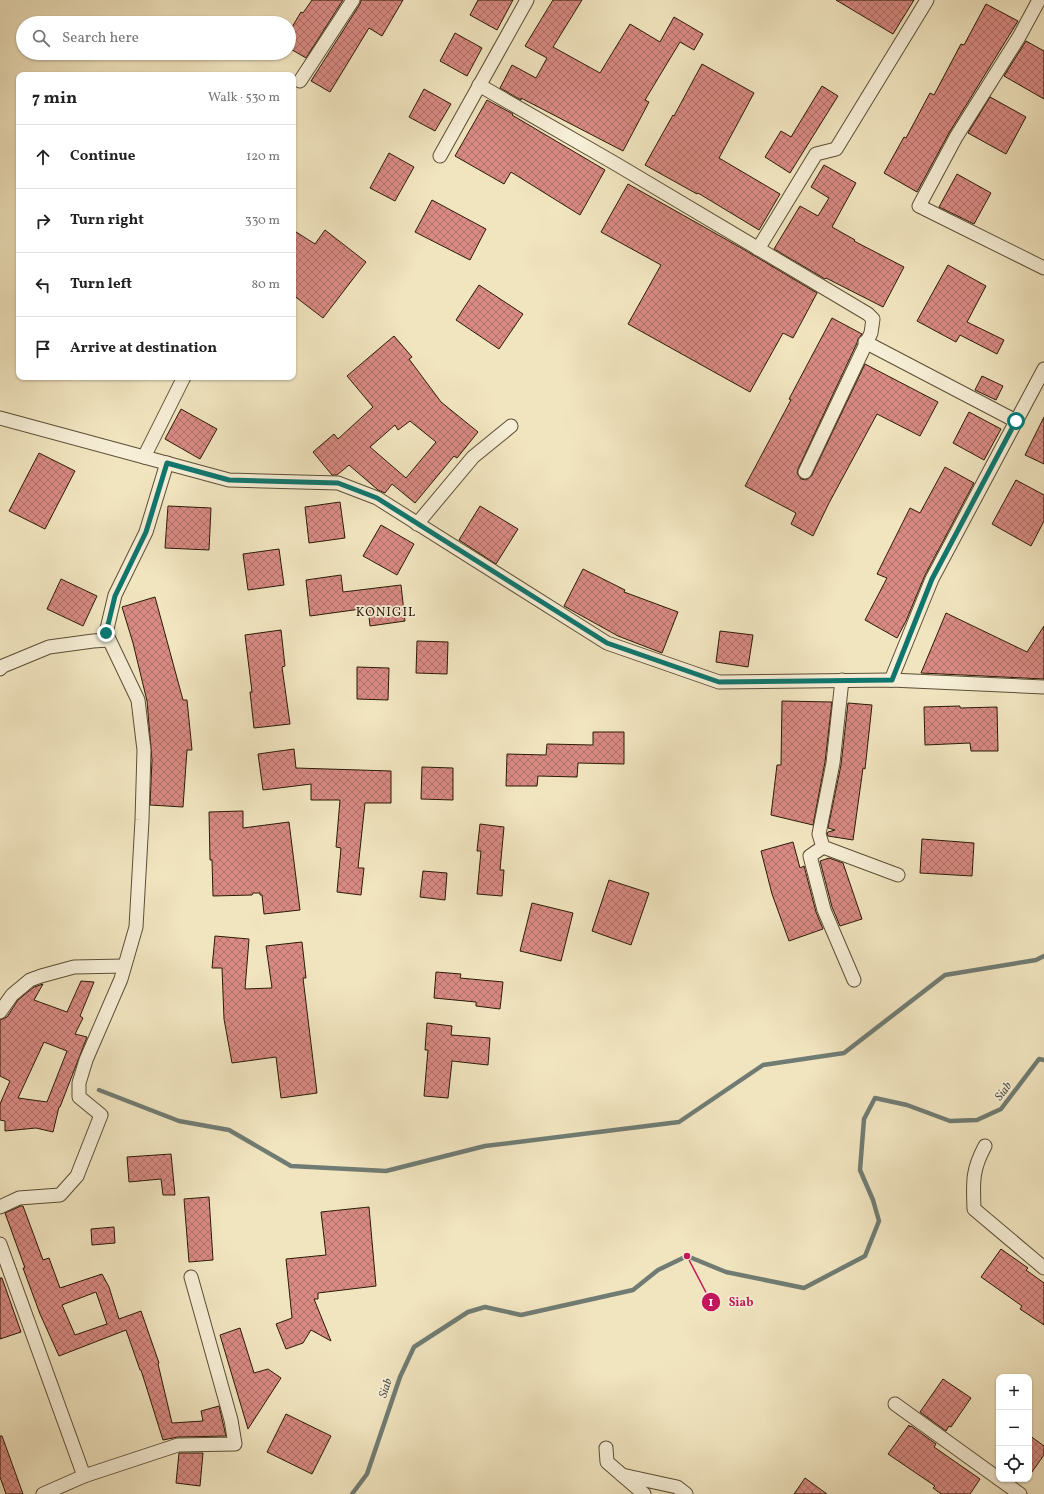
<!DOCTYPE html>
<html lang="en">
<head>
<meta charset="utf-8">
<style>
  body { margin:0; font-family:Vollkorn,serif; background:#f2f2f2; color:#222 }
  .controls { position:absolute; right:12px; bottom:12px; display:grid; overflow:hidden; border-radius:8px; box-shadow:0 1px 3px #0004 }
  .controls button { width:36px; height:36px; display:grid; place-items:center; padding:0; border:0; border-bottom:1px solid #e0e0e0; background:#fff; color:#222; font:20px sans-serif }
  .stop { position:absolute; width:12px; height:12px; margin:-9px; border:3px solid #0f766e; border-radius:50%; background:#fff }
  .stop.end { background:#0f766e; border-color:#fff; box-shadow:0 1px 4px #0008 }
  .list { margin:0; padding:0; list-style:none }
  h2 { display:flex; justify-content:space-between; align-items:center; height:52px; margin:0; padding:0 16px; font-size:17px }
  h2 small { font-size:13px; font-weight:400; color:#767676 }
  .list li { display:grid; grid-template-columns:26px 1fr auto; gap:12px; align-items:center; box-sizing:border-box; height:64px; padding:0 16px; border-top:1px solid #e0e0e0 }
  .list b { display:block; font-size:15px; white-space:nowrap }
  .list em { font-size:13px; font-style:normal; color:#767676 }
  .icon { flex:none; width:22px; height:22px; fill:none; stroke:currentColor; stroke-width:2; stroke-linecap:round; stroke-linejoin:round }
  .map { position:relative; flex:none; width:1044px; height:1494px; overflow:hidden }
  .search { position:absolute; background:#fff; box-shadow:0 1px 3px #0004; left:16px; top:16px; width:280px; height:44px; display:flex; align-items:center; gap:10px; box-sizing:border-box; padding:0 14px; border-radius:22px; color:#767676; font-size:15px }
  .panel { position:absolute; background:#fff; box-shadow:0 1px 3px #0004; left:16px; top:72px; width:280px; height:308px; border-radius:8px }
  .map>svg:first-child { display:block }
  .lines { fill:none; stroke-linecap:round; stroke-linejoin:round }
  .stream { stroke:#707c73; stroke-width:4.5 }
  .building { fill:url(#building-cross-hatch); stroke:#2a1b05; fill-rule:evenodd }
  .street-casing { stroke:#5c4e34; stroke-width:15 }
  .street { stroke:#f6eed6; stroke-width:13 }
  .route { stroke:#0f766e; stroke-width:5 }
  .labels { text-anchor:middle; stroke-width:3.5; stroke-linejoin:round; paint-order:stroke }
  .water-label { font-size:12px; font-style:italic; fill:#535445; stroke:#f6eed6 }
  .quarter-label { font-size:13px; letter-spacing:1px; fill:#2a1b05; stroke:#f6eed6 }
  .leader { fill:none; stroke:#c2185b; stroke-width:1.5 }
  .callout-dot { fill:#c2185b; stroke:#f6eed6; stroke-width:1.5 }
  .mark-label { font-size:12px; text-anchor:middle; font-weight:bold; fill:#fff }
  .callout-label { font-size:12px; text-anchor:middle; font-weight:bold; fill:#c2185b; stroke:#f6eed6; stroke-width:3.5; stroke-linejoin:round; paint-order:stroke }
</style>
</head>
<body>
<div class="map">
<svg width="1044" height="1494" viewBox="0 0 1044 1494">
  <defs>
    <pattern id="building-cross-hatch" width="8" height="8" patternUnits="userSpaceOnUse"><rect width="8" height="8" fill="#d88a83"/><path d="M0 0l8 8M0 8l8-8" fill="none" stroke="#af7069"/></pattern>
  </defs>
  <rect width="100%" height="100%" fill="#f1e5c0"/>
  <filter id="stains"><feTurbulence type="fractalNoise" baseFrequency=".005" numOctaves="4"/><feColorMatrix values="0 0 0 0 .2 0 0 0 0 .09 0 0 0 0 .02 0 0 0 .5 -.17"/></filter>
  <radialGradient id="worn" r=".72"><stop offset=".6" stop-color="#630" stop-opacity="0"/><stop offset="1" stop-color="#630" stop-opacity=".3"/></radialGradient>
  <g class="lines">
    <g class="stream">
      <path d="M99 1090 179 1121 229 1130 291 1166 386 1171 485 1146 679 1122 763 1065 844 1053 945 975 1036 960 1044 956"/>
      <path d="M352 1494 367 1474 400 1377 414 1347 468 1312 485 1307 521 1315 633 1290 658 1270 687 1256 726 1272 804 1288 865 1256 879 1221 873 1200 860 1170 864 1119 875 1098 907 1105 950 1121 977 1120 1001 1109 1039 1059 1044 1060"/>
    </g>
  </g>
  <g class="building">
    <path d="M312 0H343L306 58 289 48V32L301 12 303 13Z"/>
    <path d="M361 0H403L382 36 369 28 330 92 311 81 360 4Z"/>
    <path d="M478 0H513L497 30 470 15Z"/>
    <path d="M553 0H582L553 47 600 73 630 24 660 42 674 17 703 34 694 50 680 42 645 100 649 102 623 151 521 98V100L500 88 512 65 536 78 547 58 525 46Z"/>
    <path d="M836 0H914L893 34Z"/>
    <path d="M986 4 1018 21 949 133 917 192 884 173 904 137 906 138 930 93 934 95 961 44 964 45Z"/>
    <path d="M455 33 482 48 467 76 440 61Z"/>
    <path d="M1026 41 1044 51V99L1004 76Z"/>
    <path d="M702 64 754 93 719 158 780 194 759 230 698 193 697 194 645 165 673 115 674 116Z"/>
    <path d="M822 86 838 96 790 173 765 157 781 131 791 137Z"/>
    <path d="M424 89 451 104 435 131 409 117Z"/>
    <path d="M990 97 1026 117 1006 154 968 133Z"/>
    <path d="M487 100 513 114 512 115 605 170 580 215 511 172 504 184 455 156Z"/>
    <path d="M389 153 414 167 395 201 370 188Z"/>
    <path d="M824 165 856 183 832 227 855 240 854 241 904 267 883 307 826 278 825 279 774 249 800 206 818 216 829 198 811 187Z"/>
    <path d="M957 174 991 193 974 224 939 207Z"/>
    <path d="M628 184 743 249 817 293 793 338 783 333 750 392 628 324 661 265 601 232Z"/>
    <path d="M432 200 486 229 470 260 415 232Z"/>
    <path d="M293 230 315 244 325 230 366 262 323 318 293 295Z"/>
    <path d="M948 265 986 286 967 322 1004 340 997 354 960 335 956 342 917 321Z"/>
    <path d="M479 285 523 314 499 349 456 320Z"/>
    <path d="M832 318 862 334 858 339 857 343 798 469 797 473 801 479 806 480 812 475 865 364 938 402 920 436 877 414 829 503 813 536 791 524 796 513 745 486 791 400 789 399Z"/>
    <path d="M394 336 412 357 409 359 441 402 478 432 457 458 454 456 415 503 392 484 385 493 378 490 349 465 337 475H332L313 452 334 434 338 439 373 407 347 376ZM410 421 436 442 406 478 370 447 395 425 398 430Z"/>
    <path d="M982 376 1003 386 996 400 975 390Z"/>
    <path d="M181 409 217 429 200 459 165 439Z"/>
    <path d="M969 412 1001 429 984 460 953 443Z"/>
    <path d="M1044 417V464L1025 455Z"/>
    <path d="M39 453 75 471 45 529 9 511Z"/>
    <path d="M945 467 974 483 925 575 906 621 897 638 865 620 887 578 877 574 910 508 920 513Z"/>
    <path d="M1016 480 1044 495V521L1031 546 992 524Z"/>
    <path d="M340 502 345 538 309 543 305 507Z"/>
    <path d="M168 506 211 508 209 550 165 548Z"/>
    <path d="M480 506 518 529 496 564 459 540Z"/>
    <path d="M381 525 414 544 397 575 363 556Z"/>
    <path d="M279 549 284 585 248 590 243 554Z"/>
    <path d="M583 569 625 590 624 592 678 612 662 653 618 636 564 606Z"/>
    <path d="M341 575 343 592 401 585 405 621 370 626 368 608 310 616 306 580Z"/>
    <path d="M61 579 97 596 83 626 47 609Z"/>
    <path d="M155 597 183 700H187L192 750H187L183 807 150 805 152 760 147 701 133 643 122 607Z"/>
    <path d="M946 613 1027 652 1044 626V679L921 673Z"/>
    <path d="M281 630 285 666 282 667 290 724 254 728 250 692H252L245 635Z"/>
    <path d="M720 631 753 635 748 667 716 662Z"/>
    <path d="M417 641 448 642 447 674 416 673Z"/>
    <path d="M357 667 389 668 388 700 357 699Z"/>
    <path d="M782 701 832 702 825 762 813 825 771 815 777 765H781Z"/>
    <path d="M848 703 872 705 865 769 863 768 853 840 828 836 827 834 828 832 835 830 828 828 841 765Z"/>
    <path d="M960 706V708L997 707 998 751H971L970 743 925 745 924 707Z"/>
    <path d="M593 732H624V764L578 763 577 777 538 776 537 786H506L507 754 546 755 547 744 593 745Z"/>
    <path d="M294 749 296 768 391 771V803H365L358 868H364L361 895 337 892 341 848 336 847 340 800H311V784L263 790 258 754Z"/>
    <path d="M422 767 453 768V800L421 799Z"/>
    <path d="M243 811V828L289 822 300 910 264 914 262 895H260V893H253L252 895 213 896 212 860H210L209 812Z"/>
    <path d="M480 824 504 827 500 870H504L502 896 477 894 481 851H477Z"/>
    <path d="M922 839 974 843 972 876 920 873Z"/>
    <path d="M793 842 800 868 804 866 816 912 823 929 789 941 772 894 761 851Z"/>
    <path d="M829 858 843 863 862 919 840 926 832 907 820 861Z"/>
    <path d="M423 871 447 873 445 900 420 897Z"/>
    <path d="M609 880 649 893 631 945 592 931Z"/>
    <path d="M532 903 573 913 561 961 520 951Z"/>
    <path d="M215 936 249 939 245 989 272 988 266 946 302 942 306 978H303L317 1093 281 1098 276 1057 232 1063 224 1019 222 968H212Z"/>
    <path d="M436 972 461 974 460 978 503 982 500 1009 476 1006V1002L434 998Z"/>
    <path d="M81 981 94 982 80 1016 83 1018 75 1034 87 1037 60 1107H59L53 1132 36 1128 5 1131V1121L0 1120V1104L10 1081 0 1076V1020L7 1017 18 1000 34 987 43 984 34 1000 67 1012ZM44 1042 67 1051 47 1102 18 1098Z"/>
    <path d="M427 1023 452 1026 451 1035 490 1038 488 1065 452 1061 448 1098 424 1096 428 1050H425Z"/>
    <path d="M171 1154 175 1195H163L161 1179 129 1182 127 1157Z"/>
    <path d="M209 1197 213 1260 189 1262 184 1199Z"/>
    <path d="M21 1206H23L43 1260 49 1258 60 1288 102 1274 109 1287 119 1319 141 1311 159 1363 158 1364 172 1423 203 1421 201 1411 219 1406 226 1436 178 1437 163 1440 141 1370H140L126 1330 59 1356 40 1314 23 1268H25L5 1213ZM96 1292 107 1324 75 1335 62 1305Z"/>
    <path d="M369 1207 376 1286 318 1293V1299H314L331 1341 311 1330 303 1343 286 1349 276 1324 292 1318 286 1259 326 1255 321 1212Z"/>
    <path d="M114 1227 115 1243 92 1245 91 1229Z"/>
    <path d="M1001 1249 1028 1268 1026 1270 1044 1283V1325L1020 1309 1022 1306 981 1277Z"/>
    <path d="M0 1278H2L21 1332 0 1339Z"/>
    <path d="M240 1328 254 1373 268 1369 281 1378 248 1429 220 1335Z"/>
    <path d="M943 1379 971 1398 951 1427 949 1426 946 1431 920 1412Z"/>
    <path d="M286 1414 331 1436 312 1474 267 1452Z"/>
    <path d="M909 1425 910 1427 911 1426 936 1444 934 1447 980 1479 970 1494H941L933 1488 935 1486 888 1454Z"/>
    <path d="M1029 1435 1044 1446V1455L1029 1476Z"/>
    <path d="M0 1436H2L23 1494H6L0 1477Z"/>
    <path d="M179 1453H203L200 1486 176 1483Z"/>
    <path d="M805 1478 827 1494H794Z"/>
  </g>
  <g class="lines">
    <g class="street-casing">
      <g id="street">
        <path d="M1039 0 1019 37 956 137 919 206 1044 268"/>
        <path d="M300 81 353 0"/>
        <path d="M479 85 616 164 868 314 873 319 871 333 805 472"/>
        <path d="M440 156 527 0"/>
        <path d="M758 249 816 154 836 149 927 0"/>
        <path d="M865 342 1016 421"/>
        <path d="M0 418 229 480 338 483 377 498 607 643 719 682 891 680 1044 687"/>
        <path d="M144 457 184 377"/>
        <path d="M417 524 473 457 511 426"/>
        <path d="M0 669 3 666 49 647 93 641 109 640"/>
        <path d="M842 680 833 763 819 834 823 847 898 875"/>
        <path d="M891 680 932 579 1044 369"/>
        <path d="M823 847 810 856 824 910 854 980"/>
        <path d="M0 1012 12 995 30 980 41 976 74 967 124 966"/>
        <path d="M985 1146C972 1170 973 1182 974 1209L1044 1268"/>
        <path d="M0 1207 19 1198 60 1195 77 1176 101 1115 79 1097V1083L86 1060 121 979 136 927 142 820 144 750 138 700 106 633 115 595 146 532 167 463"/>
        <path d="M0 1244 84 1476 43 1494"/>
        <path d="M895 1404 999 1479"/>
        <path d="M606 1448 607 1462 622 1475"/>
        <path d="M84 1476 178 1445 235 1444 231 1420 191 1277"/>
        <path d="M999 1479 1020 1494"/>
        <path d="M644 1494 622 1475 677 1487 686 1494"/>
      </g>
    </g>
    <use href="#street" class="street"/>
  </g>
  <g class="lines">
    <path class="route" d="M106 633 115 596 146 532 167 463 229 480 338 483 377 498 607 643 719 682 892 680 932 579 1016 421"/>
  </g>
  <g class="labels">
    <g class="water-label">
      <text transform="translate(1003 1091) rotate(-53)" y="4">Siab</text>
      <text transform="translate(385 1388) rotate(-72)" y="4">Siab</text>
    </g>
    <g class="quarter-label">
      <text x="386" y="616">KONIGIL</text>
    </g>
  </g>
  <path class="leader" d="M687 1256L711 1302"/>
  <g class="callout-dot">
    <circle cx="687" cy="1256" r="4"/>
    <circle cx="711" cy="1302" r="10"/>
  </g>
  <g class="mark-label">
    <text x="711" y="1306">1</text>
  </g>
  <g class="callout-label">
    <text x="741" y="1306">Siab</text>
  </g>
  <rect width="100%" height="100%" filter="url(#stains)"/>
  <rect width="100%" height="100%" fill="url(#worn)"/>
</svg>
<div class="controls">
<button>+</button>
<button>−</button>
<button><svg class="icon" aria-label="locate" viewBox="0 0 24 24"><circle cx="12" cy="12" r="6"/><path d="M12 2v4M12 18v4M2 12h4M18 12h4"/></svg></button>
</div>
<div class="stop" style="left:1016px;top:421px"></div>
<div class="stop end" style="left:106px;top:633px"></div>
<div class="search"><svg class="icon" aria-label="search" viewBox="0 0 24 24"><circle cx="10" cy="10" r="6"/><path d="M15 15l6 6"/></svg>Search here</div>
<section class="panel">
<h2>7 min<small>Walk · 530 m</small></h2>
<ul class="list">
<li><svg class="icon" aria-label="ahead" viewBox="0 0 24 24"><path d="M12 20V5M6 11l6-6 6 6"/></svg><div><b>Continue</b></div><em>120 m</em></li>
<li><svg class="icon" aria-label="right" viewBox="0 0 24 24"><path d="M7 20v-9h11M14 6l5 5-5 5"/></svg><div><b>Turn right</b></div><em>330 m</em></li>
<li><svg class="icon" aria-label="left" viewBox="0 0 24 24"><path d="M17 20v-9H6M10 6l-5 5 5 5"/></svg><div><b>Turn left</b></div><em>80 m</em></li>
<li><svg class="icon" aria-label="arrive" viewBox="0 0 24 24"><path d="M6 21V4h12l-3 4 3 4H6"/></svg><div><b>Arrive at destination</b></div></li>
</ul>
</section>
</div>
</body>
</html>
